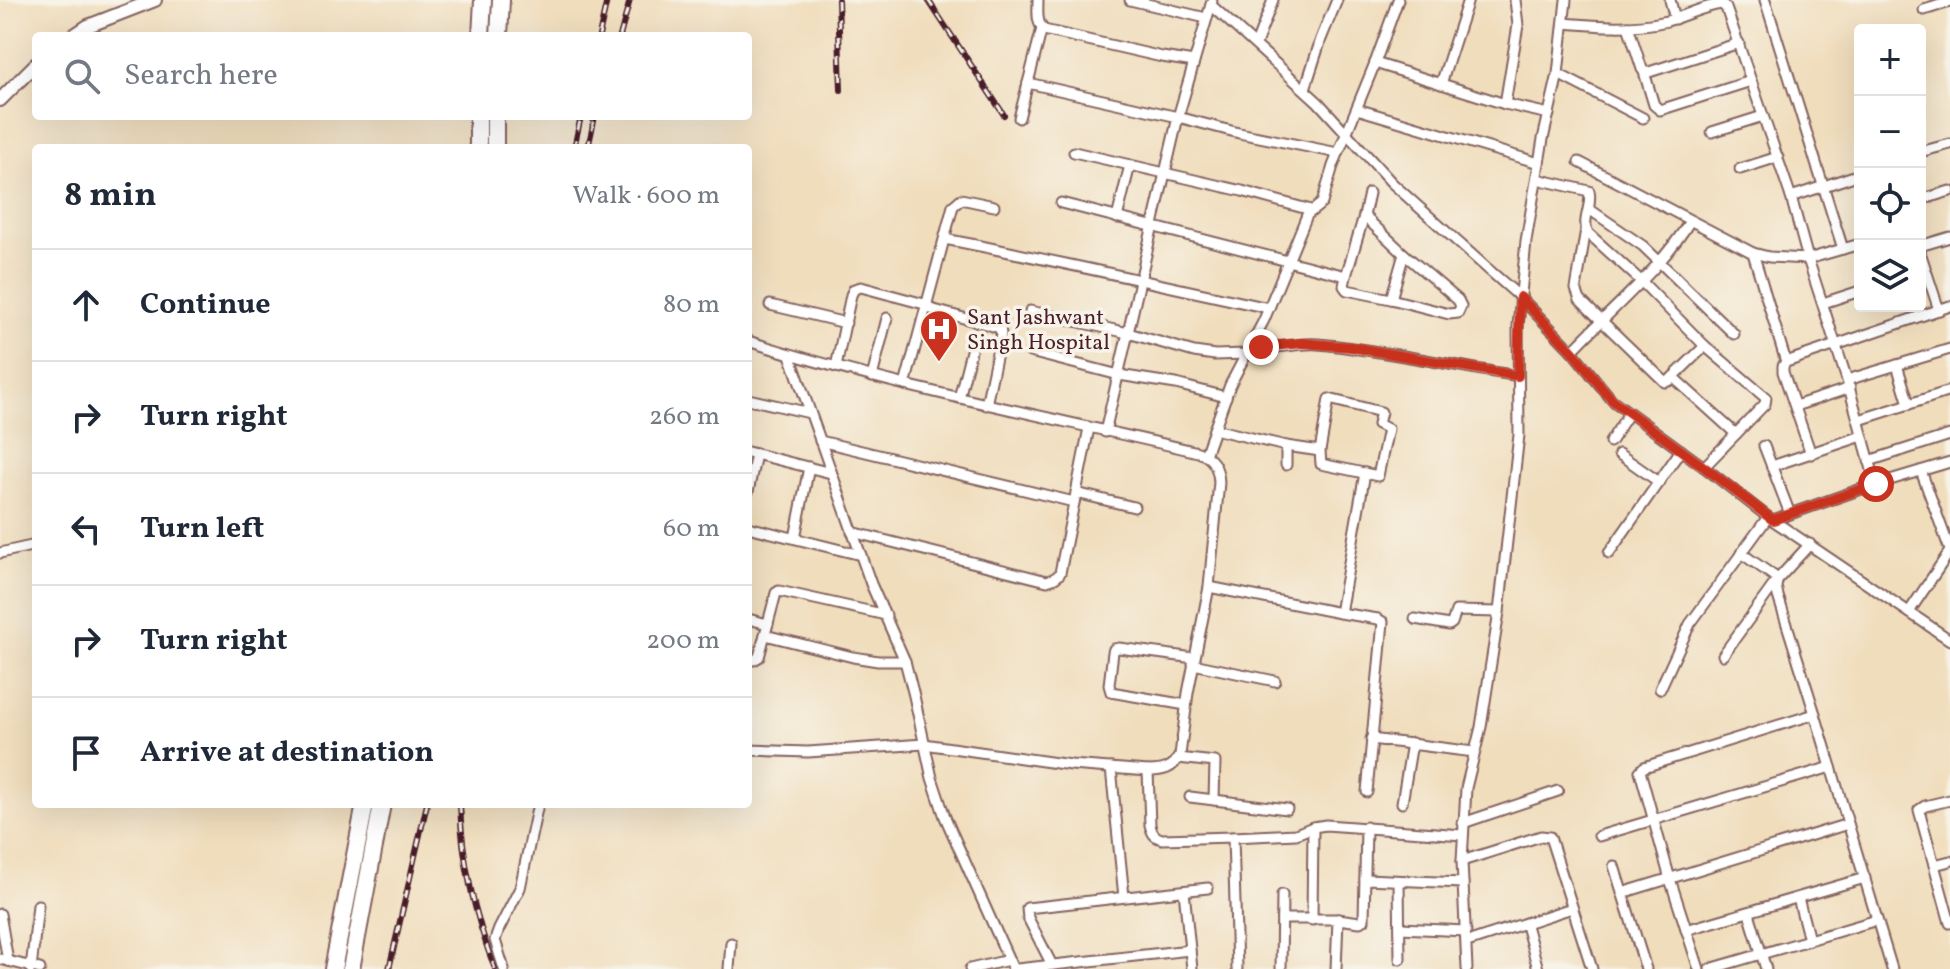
<!DOCTYPE html>
<html lang="en">
<head>
<meta charset="utf-8">
<style>
  body { margin:0; font-family:Vollkorn,serif; background:#f2f2f3; color:#1f2937 }
  .controls { position:absolute; right:24px; top:24px; display:grid; overflow:hidden; border-radius:8px; box-shadow:0 8px 32px #0002 }
  .controls button { width:72px; height:72px; display:grid; place-items:center; padding:0; border:0; border-bottom:2px solid #e0e1e3; background:#fff; color:#1f2937; font:40px sans-serif }
  .stop { position:absolute; width:24px; height:24px; margin:-18px; border:6px solid #c8321e; border-radius:50%; background:#fff }
  .stop.end { background:#c8321e; border-color:#fff; box-shadow:0 2px 8px #0008 }
  .list { margin:0; padding:0; list-style:none }
  h2 { display:flex; justify-content:space-between; align-items:center; height:104px; margin:0; padding:0 32px; font-size:34px }
  h2 small { font-size:26px; font-weight:400; color:#747a83 }
  .list li { display:grid; grid-template-columns:52px 1fr auto; gap:24px; align-items:center; box-sizing:border-box; height:112px; padding:0 32px; border-top:2px solid #e0e1e3 }
  .list b { display:block; font-size:30px; white-space:nowrap }
  .list em { font-size:26px; font-style:normal; color:#747a83 }
  .icon { flex:none; width:44px; height:44px; fill:none; stroke:currentColor; stroke-width:2; stroke-linecap:round; stroke-linejoin:round }
  .map { position:relative; flex:none; width:1950px; height:969px; overflow:hidden }
  .search { position:absolute; background:#fff; box-shadow:0 8px 32px #0002; left:32px; top:32px; width:720px; height:88px; display:flex; align-items:center; gap:20px; box-sizing:border-box; padding:0 28px; border-radius:8px; color:#747a83; font-size:30px }
  .panel { position:absolute; background:#fff; box-shadow:0 8px 32px #0002; left:32px; top:144px; width:720px; height:664px; border-radius:8px }
  .map>svg:first-child { display:block }
  .lines { fill:none; stroke-linecap:round; stroke-linejoin:round }
  .street-casing { stroke:#84625e; stroke-width:13 }
  .secondary-casing { stroke:#84625e; stroke-width:16 }
  .highway-casing { stroke:#84625e; stroke-width:20 }
  .street { stroke:#fff; stroke-width:9 }
  .secondary { stroke:#fff; stroke-width:12 }
  .highway { stroke:#fff; stroke-width:16 }
  .rail-casing { stroke:#4a1f2b; stroke-width:6 }
  .rail { stroke:#f7f3e8; stroke-width:3; stroke-dasharray:9; stroke-linecap:butt }
  .route { stroke:#c8321e; stroke-width:10 }
  .labels { text-anchor:middle; stroke-width:7; stroke-linejoin:round; paint-order:stroke }
  .poi-label { font-size:22px; fill:#4a1f2b; stroke:#f7f3e8; text-anchor:start }
</style>
</head>
<body>
<div class="map">
<svg width="1950" height="969" viewBox="0 0 1950 969">
  <rect width="100%" height="100%" fill="#f7f3e8"/>
  <filter id="ink" filterUnits="userSpaceOnUse"><feTurbulence type="fractalNoise" baseFrequency=".0125" numOctaves="2"/><feDisplacementMap in="SourceGraphic" scale="16" xChannelSelector="R" yChannelSelector="G"/><feConvolveMatrix kernelMatrix="1 2 1 2 8 2 1 2 1" color-interpolation-filters="sRGB"/></filter>
  <filter id="wash" filterUnits="userSpaceOnUse"><feTurbulence type="fractalNoise" baseFrequency=".006" numOctaves="4" result="noise"/><feDisplacementMap in="SourceGraphic" scale="32" xChannelSelector="R" yChannelSelector="G"/><feGaussianBlur stdDeviation="1.8" result="paint"/><feColorMatrix in="noise" values="0 0 0 0 0 0 0 0 0 0 0 0 0 0 0 0 0 1.4 0 .05"/><feComposite in="paint" operator="in"/></filter>
  <g filter="url(#wash)">
    <rect width="100%" height="100%" fill="#f0ddbc"/>
  </g>
  <g filter="url(#ink)">
    <g class="lines">
      <g class="street-casing">
        <g id="street">
          <path d="M1038 0C1038 10 1036 23 1044 30L1162 57 1194 62"/>
          <path d="M1130 0 1206 18"/>
          <path d="M1670 0 1675 19"/>
          <path d="M1765 0 1843 249"/>
          <path d="M1211 5 1318 102 1392 183 1489 270 1520 297 1572 351 1612 400 1704 467 1768 517 1950 640"/>
          <path d="M1924 10 1950 2"/>
          <path d="M1564 23C1598 26 1633 29 1667 21 1685 16 1704 6 1722 4L1726 8 1791 197 1860 174"/>
          <path d="M1628 26 1642 69 1646 73 1739 43"/>
          <path d="M1256 44 1273 0"/>
          <path d="M1375 63 1505 104 1549 114"/>
          <path d="M1644 72 1654 105 1660 110 1751 81"/>
          <path d="M1558 74 1643 118"/>
          <path d="M1028 83 1178 117 1239 133 1338 153"/>
          <path d="M1441 84 1468 0"/>
          <path d="M1305 89 1321 39 1337 0"/>
          <path d="M1505 104 1518 25 1515 0"/>
          <path d="M1357 109 1539 163"/>
          <path d="M1019 118 1042 28"/>
          <path d="M1712 132 1763 116"/>
          <path d="M1074 152 1242 191 1311 210"/>
          <path d="M1920 152 1950 144"/>
          <path d="M1579 162 1753 253 1769 257 1808 259 1860 244"/>
          <path d="M1740 169 1778 157"/>
          <path d="M1537 179 1589 191C1593 206 1581 219 1588 233L1641 281 1705 346 1766 398 1765 404 1704 467"/>
          <path d="M1791 197 1808 259 1847 380 1876 484"/>
          <path d="M1920 200 1950 191"/>
          <path d="M1061 203 1346 276 1344 286 1347 290 1391 299 1449 314 1458 313 1461 306 1458 300 1404 254 1364 216"/>
          <path d="M1589 209 1643 246 1734 334"/>
          <path d="M1117 218 1130 165"/>
          <path d="M1586 229 1576 289 1580 300 1665 382 1669 381 1705 346"/>
          <path d="M945 239C1053 260 1161 285 1269 308"/>
          <path d="M1920 246 1950 237"/>
          <path d="M1920 252 1939 310"/>
          <path d="M1753 253 1786 362"/>
          <path d="M1346 276 1364 216 1369 193"/>
          <path d="M1391 299 1404 254"/>
          <path d="M1823 303 1860 291"/>
          <path d="M770 305 846 323"/>
          <path d="M927 308 1000 328 1001 334 986 405"/>
          <path d="M1030 311 1128 333 1194 352 1215 355 1246 354"/>
          <path d="M748 341C895 388 1047 416 1198 452 1212 457 1218 466 1219 482L1209 587 1188 693 1180 755C1173 769 1163 771 1148 771L1071 765 924 744 808 752 748 750"/>
          <path d="M1251 344C1273 352 1295 342 1318 344 1385 350 1451 366 1518 376"/>
          <path d="M1572 351C1612 308 1659 271 1690 221"/>
          <path d="M1030 352 1119 375 1176 384 1226 397"/>
          <path d="M790 355 871 584 905 661 914 696 932 778 945 817 1013 969"/>
          <path d="M1897 365 1909 404"/>
          <path d="M836 367 851 295 854 289 861 287 928 305"/>
          <path d="M872 377 887 318"/>
          <path d="M1673 377 1736 434"/>
          <path d="M1847 380 1950 349"/>
          <path d="M905 385 953 206 961 199 994 206"/>
          <path d="M959 398 971 351"/>
          <path d="M748 399 810 413"/>
          <path d="M1795 406 1850 388"/>
          <path d="M1859 420 1950 391"/>
          <path d="M1214 429 1286 446V465"/>
          <path d="M1105 432 1178 117 1212 1"/>
          <path d="M820 441 1074 502"/>
          <path d="M1610 442 1629 413"/>
          <path d="M1286 446 1320 451 1329 399 1381 412 1378 424 1388 429 1378 476 1321 464 1320 451"/>
          <path d="M1764 446 1790 514"/>
          <path d="M748 452 831 473"/>
          <path d="M1619 454 1659 482"/>
          <path d="M1811 454 1783 372V366L1786 362 1950 306"/>
          <path d="M1205 455 1230 385 1264 320 1307 215 1322 203 1333 166 1375 63 1398 0"/>
          <path d="M1869 461 1950 435"/>
          <path d="M1772 466 1862 436"/>
          <path d="M1921 471 1950 550"/>
          <path d="M748 492 756 454"/>
          <path d="M1076 493 1134 507"/>
          <path d="M1773 520 1870 486 1950 462"/>
          <path d="M748 527 861 555"/>
          <path d="M852 532 1047 581C1053 579 1057 578 1060 573L1089 428"/>
          <path d="M795 538 809 467"/>
          <path d="M1810 544 1778 579 1776 586 1778 596 1815 714 1892 969"/>
          <path d="M0 553 36 545"/>
          <path d="M1609 553 1681 450"/>
          <path d="M1209 587 1340 613 1378 619 1383 622 1367 792"/>
          <path d="M1909 612 1950 551"/>
          <path d="M1340 613 1365 473"/>
          <path d="M748 619 768 624"/>
          <path d="M1415 619 1449 625 1452 623 1456 611 1499 612"/>
          <path d="M765 635 853 657 878 661H905"/>
          <path d="M1723 655 1778 579 1741 553"/>
          <path d="M748 660H754L759 657 776 593 779 591 886 615"/>
          <path d="M1193 664 1275 681"/>
          <path d="M1660 689 1690 624 1768 517"/>
          <path d="M1186 705 1111 692 1109 685 1113 652 1114 649 1119 648 1194 658"/>
          <path d="M1371 739 1474 752"/>
          <path d="M1178 758 1215 762 1214 800"/>
          <path d="M1111 768 1124 897"/>
          <path d="M1148 771 1150 825C1152 833 1154 837 1162 839L1233 837 1237 969"/>
          <path d="M1190 797 1287 809"/>
          <path d="M1950 800 1925 806 1919 810 1950 923"/>
          <path d="M1402 803 1412 743"/>
          <path d="M1463 823 1558 791"/>
          <path d="M1599 836 1831 767"/>
          <path d="M1233 837 1296 834 1313 827 1326 825 1463 835"/>
          <path d="M1462 861 1541 836 1550 837 1592 969"/>
          <path d="M1934 865 1950 861"/>
          <path d="M1614 866 1646 969"/>
          <path d="M1365 879 1463 883"/>
          <path d="M1399 881 1400 959"/>
          <path d="M1184 891 1192 969"/>
          <path d="M1622 893 1848 824"/>
          <path d="M1798 898 1809 940"/>
          <path d="M1749 913 1766 969"/>
          <path d="M0 914 8 961"/>
          <path d="M1282 919H1338L1336 969"/>
          <path d="M1338 919 1360 922 1364 920 1366 827"/>
          <path d="M1312 920 1313 827"/>
          <path d="M1526 925 1538 969"/>
          <path d="M1400 928 1466 931"/>
          <path d="M1686 930 1865 878"/>
          <path d="M1467 942 1572 908"/>
          <path d="M0 959 40 969"/>
          <path d="M1052 965 1028 918 1027 908 1208 888"/>
          <path d="M31 969 38 905"/>
          <path d="M504 969 495 940 499 929 520 888 538 804"/>
          <path d="M729 969 731 943"/>
          <path d="M970 969 1009 960"/>
          <path d="M1017 969 1190 950"/>
          <path d="M1281 969 1282 895"/>
          <path d="M1467 969 1462 861 1466 788 1481 727 1499 612 1519 435 1518 326 1526 241 1543 139 1558 74 1566 0"/>
          <path d="M1699 969 1670 879 1640 771 1644 767 1815 714"/>
          <path d="M1710 969 1877 920"/>
        </g>
      </g>
      <g class="secondary-casing">
        <g id="secondary">
          <path d="M73 36 88 26 155 0"/>
          <path d="M0 100 36 64"/>
        </g>
      </g>
      <g class="highway-casing">
        <g id="highway">
          <path d="M481 36 483 0"/>
          <path d="M499 36 501 0"/>
          <path d="M478 116V148"/>
          <path d="M495 148V116"/>
          <path d="M333 969 365 804"/>
          <path d="M351 969 382 804"/>
        </g>
      </g>
      <use href="#street" class="street"/>
      <use href="#secondary" class="secondary"/>
      <use href="#highway" class="highway"/>
      <g class="rail-casing">
        <g id="rail">
          <path d="M838 0 841 90"/>
          <path d="M928 0 1004 115"/>
          <path d="M599 36 607 0"/>
          <path d="M620 36 630 0"/>
          <path d="M574 148 581 116"/>
          <path d="M588 148 595 116"/>
          <path d="M460 804C462 860 475 917 495 969"/>
          <path d="M389 969 427 804"/>
        </g>
      </g>
      <use href="#rail" class="rail"/>
    </g>
  </g>
  <g class="lines" filter="url(#ink)">
    <path class="route" d="M1261 347 1303 343 1351 347 1518 376 1520 297 1572 351 1612 400 1704 467 1773 520 1876 484"/>
  </g>
  <defs>
    <g id="hospital-pin" transform="scale(2)"><path d="M0 17L-7.5 6A9.5 9.5 0 1 1 7.5 6Z" fill="#c8321e" stroke="#f7f3e8"/><path d="M-5-5h3v3.5h4V-5h3V5h-3V1.5h-4V5h-3Z" fill="#fff"/></g>
  </defs>
  <g fill-rule="evenodd">
    <use href="#hospital-pin" x="939" y="329"/>
  </g>
  <g class="labels">
    <g class="poi-label">
      <text x="967" y="324">Sant Jashwant<tspan x="967" dy="25">Singh Hospital</tspan></text>
    </g>
  </g>
</svg>
<div class="controls">
<button>+</button>
<button>−</button>
<button><svg class="icon" aria-label="locate" viewBox="0 0 24 24"><circle cx="12" cy="12" r="6"/><path d="M12 2v4M12 18v4M2 12h4M18 12h4"/></svg></button>
<button><svg class="icon" aria-label="layers" viewBox="0 0 24 24"><path d="M12 4l9 5-9 5-9-5zM3 14l9 5 9-5"/></svg></button>
</div>
<div class="stop" style="left:1876px;top:484px"></div>
<div class="stop end" style="left:1261px;top:347px"></div>
<div class="search"><svg class="icon" aria-label="search" viewBox="0 0 24 24"><circle cx="10" cy="10" r="6"/><path d="M15 15l6 6"/></svg>Search here</div>
<section class="panel">
<h2>8 min<small>Walk · 600 m</small></h2>
<ul class="list">
<li><svg class="icon" aria-label="ahead" viewBox="0 0 24 24"><path d="M12 20V5M6 11l6-6 6 6"/></svg><div><b>Continue</b></div><em>80 m</em></li>
<li><svg class="icon" aria-label="right" viewBox="0 0 24 24"><path d="M7 20v-9h11M14 6l5 5-5 5"/></svg><div><b>Turn right</b></div><em>260 m</em></li>
<li><svg class="icon" aria-label="left" viewBox="0 0 24 24"><path d="M17 20v-9H6M10 6l-5 5 5 5"/></svg><div><b>Turn left</b></div><em>60 m</em></li>
<li><svg class="icon" aria-label="right" viewBox="0 0 24 24"><path d="M7 20v-9h11M14 6l5 5-5 5"/></svg><div><b>Turn right</b></div><em>200 m</em></li>
<li><svg class="icon" aria-label="arrive" viewBox="0 0 24 24"><path d="M6 21V4h12l-3 4 3 4H6"/></svg><div><b>Arrive at destination</b></div></li>
</ul>
</section>
</div>
</body>
</html>
